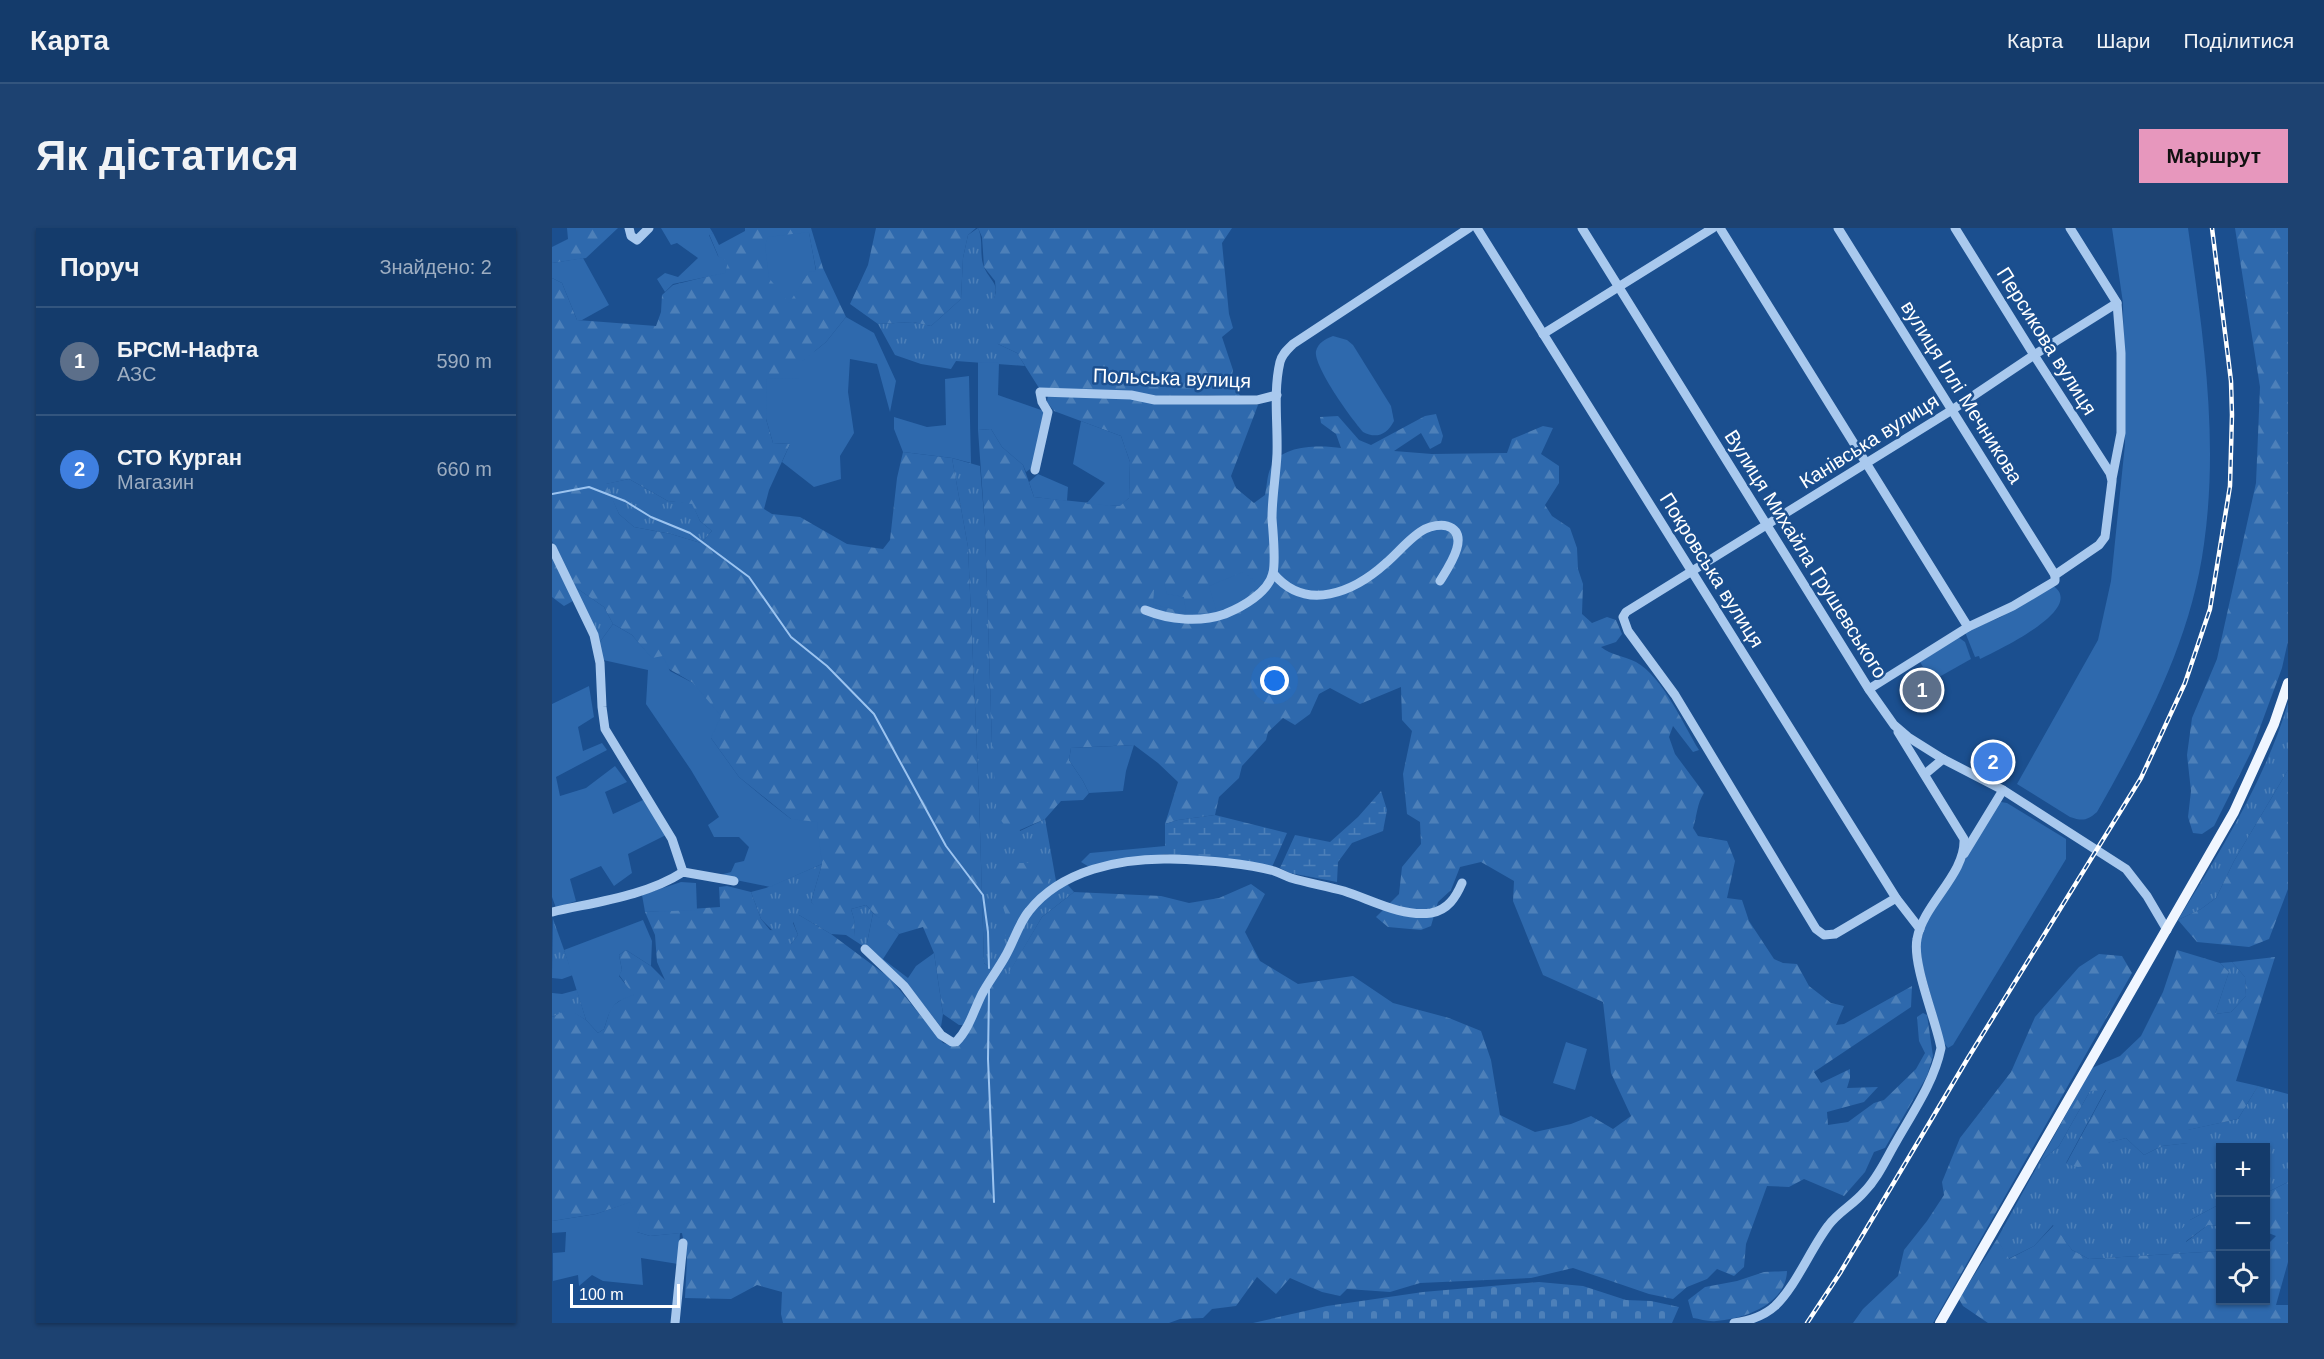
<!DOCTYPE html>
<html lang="uk">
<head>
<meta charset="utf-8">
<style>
  body { margin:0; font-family:Arial,sans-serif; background:#1d4271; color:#f1f3f6 }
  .controls { position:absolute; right:18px; bottom:18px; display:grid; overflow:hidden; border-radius:0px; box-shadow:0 2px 4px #0004 }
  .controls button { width:54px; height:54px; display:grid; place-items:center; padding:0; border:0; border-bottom:2px solid #33557e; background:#143b6b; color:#f1f3f6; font:30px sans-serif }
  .scale { position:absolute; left:18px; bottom:15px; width:110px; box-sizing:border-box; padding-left:6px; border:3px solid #fff; border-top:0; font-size:16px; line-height:21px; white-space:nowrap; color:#fff; -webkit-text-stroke:4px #1b4f8f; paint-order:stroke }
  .you { position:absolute; left:723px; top:453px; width:21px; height:21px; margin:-15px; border:4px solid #fff; border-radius:50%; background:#1a73e8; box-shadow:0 0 0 9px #1a73e833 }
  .badge { display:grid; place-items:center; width:39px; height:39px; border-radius:50%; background:#e797bd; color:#fff; font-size:20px; font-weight:700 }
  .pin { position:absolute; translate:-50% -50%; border:3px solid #fff; box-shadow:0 2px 6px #0006 }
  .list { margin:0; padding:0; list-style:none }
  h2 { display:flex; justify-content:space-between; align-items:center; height:78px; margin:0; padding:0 24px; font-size:26px }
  h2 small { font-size:20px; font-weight:400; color:#9dadc1 }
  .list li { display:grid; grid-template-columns:39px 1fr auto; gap:18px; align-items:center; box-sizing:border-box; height:108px; padding:0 24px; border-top:2px solid #33557e }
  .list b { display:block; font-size:22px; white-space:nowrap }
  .list p { margin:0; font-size:20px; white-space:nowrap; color:#9dadc1 }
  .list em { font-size:20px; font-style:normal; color:#9dadc1 }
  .icon { flex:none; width:33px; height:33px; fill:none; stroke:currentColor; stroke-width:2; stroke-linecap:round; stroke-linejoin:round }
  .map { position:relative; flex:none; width:1736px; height:1095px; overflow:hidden; border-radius:0px }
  header { display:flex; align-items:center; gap:36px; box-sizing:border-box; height:84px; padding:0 30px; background:#143b6b; border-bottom:2px solid #33557e }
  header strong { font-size:28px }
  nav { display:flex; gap:33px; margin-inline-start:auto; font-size:21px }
  .intro { display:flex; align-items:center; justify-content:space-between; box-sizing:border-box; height:144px; padding:0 36px }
  h1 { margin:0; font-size:42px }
  .button { padding:15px 27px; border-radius:0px; background:#e797bd; color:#111; font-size:21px; font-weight:700 }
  main { display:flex; gap:36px; padding:0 36px }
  aside { flex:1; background:#143b6b; border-radius:0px; box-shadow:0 2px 4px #0004 }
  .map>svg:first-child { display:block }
  .grass { fill:url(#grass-tufts) }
  .forest { fill:url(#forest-firs); fill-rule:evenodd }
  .wetland { fill:url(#wetland-marsh) }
  .cemetery { fill:url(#cemetery-stones) }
  .garden { fill:#2e69ad }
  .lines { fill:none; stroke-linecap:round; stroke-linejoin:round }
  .stream { stroke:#9cc4f0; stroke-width:2 }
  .minor { stroke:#a9c9ee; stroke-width:9 }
  .major { stroke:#f0f6ff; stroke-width:10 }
  .rail-casing { stroke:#fff; stroke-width:4.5 }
  .rail { stroke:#1b4f8f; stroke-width:2; stroke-dasharray:7; stroke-linecap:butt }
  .labels { text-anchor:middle; stroke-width:5; stroke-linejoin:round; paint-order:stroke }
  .street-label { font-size:20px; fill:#fff; stroke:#1b4f8f }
</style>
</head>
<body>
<header>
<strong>Карта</strong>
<nav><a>Карта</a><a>Шари</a><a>Поділитися</a></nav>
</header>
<div class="intro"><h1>Як дістатися</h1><a class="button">Маршрут</a></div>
<main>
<aside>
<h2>Поруч<small>Знайдено: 2</small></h2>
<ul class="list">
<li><span class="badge" style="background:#5c6f8a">1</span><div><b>БРСМ-Нафта</b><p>АЗС</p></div><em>590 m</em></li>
<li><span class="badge" style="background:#3f7fe0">2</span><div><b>СТО Курган</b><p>Магазин</p></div><em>660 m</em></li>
</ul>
</aside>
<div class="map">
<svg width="1736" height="1095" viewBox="0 0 1736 1095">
  <defs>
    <pattern id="grass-tufts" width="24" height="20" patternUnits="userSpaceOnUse" patternTransform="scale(1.5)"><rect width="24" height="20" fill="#2e69ad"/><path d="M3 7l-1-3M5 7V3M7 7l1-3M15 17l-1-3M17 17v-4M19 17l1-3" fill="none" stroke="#4d80b9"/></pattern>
    <pattern id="forest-firs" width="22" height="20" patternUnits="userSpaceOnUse" patternTransform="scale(1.5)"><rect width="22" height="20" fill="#2e69ad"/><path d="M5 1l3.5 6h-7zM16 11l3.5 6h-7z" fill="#4d80b9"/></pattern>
    <pattern id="wetland-marsh" width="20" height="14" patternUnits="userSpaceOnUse" patternTransform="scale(1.5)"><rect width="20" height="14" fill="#2e69ad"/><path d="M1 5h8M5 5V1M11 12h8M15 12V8" fill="none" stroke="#4d80b9"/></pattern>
    <pattern id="cemetery-stones" width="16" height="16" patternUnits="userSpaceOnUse" patternTransform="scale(1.5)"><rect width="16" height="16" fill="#2e69ad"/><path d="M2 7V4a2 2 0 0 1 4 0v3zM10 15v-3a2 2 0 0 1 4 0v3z" fill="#4d80b9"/></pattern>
  </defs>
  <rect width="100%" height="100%" fill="#1b4f8f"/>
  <g class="grass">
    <path d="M426 0C432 13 427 27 432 39 437 52 448 55 442 70L446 116 465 125 473 138 404 133 399 141 369 136 343 127 326 96 361 94 379 98 409 71 411 30 416 7Z"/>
    <path d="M400 230 428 238 433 299 440 516 468 603 493 591 504 653 515 656 522 664 490 689 453 752 432 735 427 569 416 319Z"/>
    <path d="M77 251 116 273 140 275 148 293 160 303 149 315 119 306 82 299 67 286 53 256Z"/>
    <path d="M23 359 52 379 61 396 47 415Z"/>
    <path d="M1736 475V542L1682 633 1664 670 1649 681 1626 692C1668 623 1713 553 1736 475Z"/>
    <path d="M270 636 259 674 303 708 302 691 299 681 314 677 321 685 314 720 294 707 279 706 247 687 241 695 246 707 239 716H234L209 691 199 664 214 660Z"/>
    <path d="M1 691 21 747 10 751 0 750Z"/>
    <path d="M1680 734 1693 749 1694 768 1679 784 1663 786 1677 744 1668 735Z"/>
    <path d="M25 762 34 792 17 782 0 789V765L10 766Z"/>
    <path d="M1706 858 1736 866V954L1714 965V920H1668V976L1638 992 1634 1014 1656 997 1668 998V1023L1537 1031 1520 1022 1501 997 1482 1018 1456 1031 1445 1011 1487 935 1507 918 1538 863 1554 861 1514 935 1555 915 1574 910 1592 927 1610 918 1636 915 1635 902 1686 891Z"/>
  </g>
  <g class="forest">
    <path d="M15 0H66L34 30 0 35V19L16 11Z"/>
    <path d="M193 0H259L271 40 294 89 274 114 263 123 247 150 214 191 221 215 238 216 217 262 212 281 220 286 248 289 295 316 331 321 338 312 345 250 351 224 400 230 416 319 427 569 432 735 453 751 490 689 522 664 609 668 637 675 667 670 699 656 713 666 693 704 708 733 746 756 801 748 841 775 897 790 929 803 939 832 948 887 983 904 1019 896 1039 888 1061 901 1079 888 1059 845 1051 774 991 747 961 673 962 653 929 634 908 639 899 662 886 674 879 698 869 702 836 699 824 689 847 666 850 639 869 616 868 594 855 586 851 546 860 503 850 492 849 459 808 476 778 460 767 466 758 486 743 497 731 490 716 504 714 512 690 538 687 550 667 569 663 587 626 592 613 596 626 554 606 535 582 517 519 520 517 532 531 553 537 565 531 572 509 573 493 591 459 606 445 587 440 516 433 299 426 202 439 201 450 219 471 237 482 269 567 278 577 270 578 234 569 208 502 183 495 174 496 167 706 177 679 248 684 260 702 275 713 267C715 258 715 247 719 239 729 216 769 217 789 220L784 206 769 195 768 189 786 188 807 212 819 217 873 188 884 186 891 208 889 215 878 221 869 205 842 223 880 226 955 225 960 211 991 198 1001 200 989 226 1007 238V255L993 277 1000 288 1018 300 1025 320 1026 341 1031 356 1030 386 1040 395 1055 389 1064 392 1070 406 1064 414 1049 419C1059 427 1072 428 1084 434 1111 449 1131 496 1147 522L1141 524 1121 498 1117 509 1123 526 1152 565C1145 575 1145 588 1141 600L1146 608 1175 613 1183 633 1175 670 1190 672 1197 693 1222 731 1231 735 1245 736 1257 758 1279 775 1292 778 1284 797 1292 796 1360 758 1359 779 1262 844 1269 855 1298 841V850L1295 860 1326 859 1312 874 1275 884 1276 897 1296 894 1322 875 1332 872 1364 841 1373 825 1367 813 1365 789 1371 785 1375 787 1381 828 1375 848 1333 920 1322 924 1313 944 1292 968 1252 951 1237 959 1215 958 1194 1016 1192 1039 1182 1048 1165 1041 1155 1051 1135 1059 1121 1071 1097 1066 1021 1040 979 1050 868 1055 838 1064 795 1061 788 1068 770 1064 738 1050 724 1066 705 1049 684 1078 660 1081 651 1090 628 1091 617 1095H231L229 1086 230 1064 205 1057 179 1071 133 1070 135 1031 130 1005 98 1008 85 1004 77 975 44 986 0 993V789L17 781 34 792 46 805 52 801 59 779 69 772 73 755 67 747 70 742 67 727 74 722 99 738 113 752 105 734 103 707 93 684 168 679 167 659 175 658 199 664 209 691 218 702 232 703 234 716H239L246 707 238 685 247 687 279 706 338 750 391 815 405 819 420 797H407L391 786 382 725 371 699 347 706 330 694 314 677 299 681 302 691 303 708 294 707 259 674 270 636 239 591 187 549 159 510 141 455 100 431 80 407 61 396 52 379 23 359 0 313V50L10 55 25 92 104 98 109 84 110 67 121 57 173 44 157 6 161 5 167 17 193 3ZM257 5 264 42 257 43 238 7ZM77 251 116 273 140 276 148 293 160 303 149 315 119 306 82 299 67 286 54 256Z"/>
    <path d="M324 0H424L416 7 411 30 409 71 379 98 361 94 326 96 298 76 316 37Z"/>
    <path d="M426 0H680L670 15 677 86 681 100 670 109 681 142 679 153 689 169 655 167 602 168 487 160 465 125 446 116 438 102 442 70 444 64 443 53 432 39 430 9Z"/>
    <path d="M1683 0H1736V413L1730 440 1699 524 1662 598 1650 606 1641 605 1636 589 1639 563 1635 527 1640 490 1665 431 1704 255 1708 159Z"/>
    <path d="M0 326 21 373 12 378 0 369Z"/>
    <path d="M1736 542V661L1717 711 1697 719 1645 714 1626 692 1649 681 1664 670 1682 633Z"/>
    <path d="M461 635H496V660L475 678 453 708 454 688 445 661Z"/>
    <path d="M1625 722 1668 735 1677 744 1663 786 1679 784 1694 768 1693 749 1680 734 1723 729 1684 853 1706 858 1686 891 1636 902 1637 915 1610 918 1592 927 1574 910 1556 915 1550 936 1526 939 1514 936 1554 862 1538 863 1507 918 1487 935 1540 840 1568 828 1589 808 1611 764Z"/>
    <path d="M1547 726 1570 728 1580 745 1381 1095H1301L1311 1081 1346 1048 1352 1022 1375 993 1392 967 1390 954 1408 910 1459 844 1483 789 1527 739Z"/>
    <path d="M1736 954V1034L1724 1077H1736V1095H1436L1411 1078 1407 1071 1445 1011 1457 1031 1482 1018 1502 997 1520 1022 1537 1031 1668 1023V1072H1714V1018L1724 1008 1714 1004V965Z"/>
    <path d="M1668 976V998L1656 997 1633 1014 1620 1011 1638 992Z"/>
    <path d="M1235 1043C1234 1076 1193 1091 1164 1093 1157 1094 1148 1091 1141 1090L1136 1072 1153 1059 1185 1053 1212 1044Z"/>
  </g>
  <g class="wetland">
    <path d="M829 563 835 582 831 603 800 615 786 634 785 654 738 645 728 640 743 607 778 614 806 589Z"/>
    <path d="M663 587 735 605 720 639 613 626V596L626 592Z"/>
  </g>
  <path class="cemetery" d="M987 1054 1031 1058 1074 1072 1099 1073 1127 1079 1120 1095H701L775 1078 871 1064Z"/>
  <g class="garden">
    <path d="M109 0H158L161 5 157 7 166 28 176 34 173 45 121 56 113 64 105 51 113 45 126 49 146 30 125 15 119 17Z"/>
    <path d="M1560 0H1636C1651 105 1667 210 1652 316 1639 413 1592 501 1545 584 1535 593 1530 593 1518 589L1465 556 1546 412 1559 353 1573 216 1571 75Z"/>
    <path d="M257 4 264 43 257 44 237 75 217 50 213 17 216 9Z"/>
    <path d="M31 30 57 77 30 92H25L10 55 0 50V35Z"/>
    <path d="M294 89 322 105 344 153 338 184 325 136 298 131 296 164 302 205 288 228 289 251 262 259 230 234 238 216 221 215 214 191 215 151 247 150V136L274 114Z"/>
    <path d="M781 108 795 112 801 117 839 178 842 193C835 207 824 211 811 204 800 192 761 138 764 123 766 115 773 111 781 108Z"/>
    <path d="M426 134 447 135 446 167 492 183 481 239 474 244 471 237 450 219 439 201 426 202Z"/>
    <path d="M417 148 419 235 400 230 351 224 342 201V189L375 199 394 197 393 151Z"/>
    <path d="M529 193 569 208 578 234 577 270 568 278 534 276 553 255 521 236Z"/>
    <path d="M486 246 516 259 515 273 482 269 477 254Z"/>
    <path d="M691 344 708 357 681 380 665 385 657 358Z"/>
    <path d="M612 355 615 366 632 369 634 385 601 376 602 363Z"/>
    <path d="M1500 357C1537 380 1444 423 1428 431L1427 428 1423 429 1413 404 1449 389Z"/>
    <path d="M61 396 80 407 100 430 111 428 118 443 141 455 169 488 159 510 187 549 216 573 239 591 265 594 270 636 218 659 164 648 179 644 183 635 192 633 197 619 187 609H162L156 597 167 589 139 542 94 476 96 442 51 432 47 415Z"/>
    <path d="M1406 409 1413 414 1419 431 1380 453 1368 434Z"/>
    <path d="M37 458 42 489 26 499 31 523 50 515 55 522 4 549 8 568 34 560 63 538 75 554 53 564 61 586 91 572 114 607 76 626 80 645 62 658 49 638 18 651 24 673 4 680 0 669V476Z"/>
    <path d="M582 517 574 543 571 563 537 565 531 553 517 532 519 520Z"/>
    <path d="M1449 574 1455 575 1514 611V631L1401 817 1396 820 1392 815 1370 736 1368 714 1375 694 1446 577Z"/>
    <path d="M613 618V626L539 640 529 634 538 625Z"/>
    <path d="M129 654 144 655 145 682 93 684 90 667Z"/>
    <path d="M321 685 347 706 331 731 356 750 364 738 382 725 391 786 389 799 355 756 314 720Z"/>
    <path d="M91 692 100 713 99 738 74 722 67 727 70 742 67 748 82 767C60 774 59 779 52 801L46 805 34 792 12 722Z"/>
    <path d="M1014 814 1035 821 1023 862 1001 855Z"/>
    <path d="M78 974 88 996 85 1004 98 1008 128 1005 126 1036 89 1030 91 1057 51 1053 40 1047 27 1058 26 1047 1 1053V1025L13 1024 14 1004 0 1005V993L44 986Z"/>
  </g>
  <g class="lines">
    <g class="stream">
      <path d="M0 266 37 259 73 273 99 289 138 305 197 349 239 409 275 438 322 486 394 618 431 667 436 704 437 740"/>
      <path d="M437 762 436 831 442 974"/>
    </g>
    <g class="minor">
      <path d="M77 0 79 8 85 12 97 0"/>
      <path d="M925 0 1344 670 1368 701"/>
      <path d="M1030 0 1318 463 1342 497 1356 509 1391 531 1451 562 1574 641 1595 668 1615 702"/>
      <path d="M1168 0 1416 399"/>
      <path d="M1286 0 1503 347"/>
      <path d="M1518 0 1565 75 1569 125V205L1560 251"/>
      <path d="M991 106 1161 0"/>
      <path d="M483 242 496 184 490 174 488 164 579 167 603 172H705L725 167"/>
      <path d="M0 320 42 407 48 435 50 479 53 501 120 611 131 644"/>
      <path d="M721 345C754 385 802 364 834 335 846 325 859 308 873 301 879 298 889 296 895 298 920 306 896 340 888 353"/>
      <path d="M593 382C618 392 647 395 673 386 690 379 716 365 721 345 724 331 721 306 720 290 720 269 724 247 725 226 726 196 721 164 728 134 730 126 735 122 741 116L917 0"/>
      <path d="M1317 461 1416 399 1461 378 1503 353V347L1547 317 1553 309 1560 253 1558 245 1482 127 1403 0"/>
      <path d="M1373 546 1391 531"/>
      <path d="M1412 626 1451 562"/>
      <path d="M1344 670 1283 706 1272 707 1264 701 1123 467 1076 403 1071 389 1074 384 1400 182 1482 127 1565 75"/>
      <path d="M0 684C43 674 94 668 131 644L182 653"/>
      <path d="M313 721 352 758 389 807 400 814H404C417 801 422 782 430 766 437 753 447 740 454 727 462 713 467 695 477 683 509 642 569 630 618 631 651 632 689 634 722 643 728 645 733 648 739 650 756 655 774 658 792 663 820 672 849 689 879 685 896 682 904 669 910 655"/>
      <path d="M123 1095 131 1015"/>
      <path d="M1182 1095C1196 1093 1212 1088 1223 1078 1244 1058 1258 1022 1276 998 1286 984 1301 977 1312 964 1326 950 1334 931 1344 914 1361 884 1382 854 1389 820 1384 792 1360 736 1365 711 1371 676 1414 646 1412 611L1346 504"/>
    </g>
    <path class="major" d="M1388 1095 1682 584 1722 496 1736 455"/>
    <g class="rail-casing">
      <path id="rail" d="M1255 1095 1288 1045 1416 830 1589 550 1633 455 1658 381 1678 258 1680 187 1679 153 1660 0"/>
    </g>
    <use href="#rail" class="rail"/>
  </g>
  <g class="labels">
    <g class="street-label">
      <text transform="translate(1495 113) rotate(58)" y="7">Персикова вулиця</text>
      <text transform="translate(620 150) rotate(2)" y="7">Польська вулиця</text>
      <text transform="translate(1410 164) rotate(58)" y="7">вулиця Іллі Мечникова</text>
      <text transform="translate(1317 213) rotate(-32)" y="7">Канівська вулиця</text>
      <text transform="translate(1254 326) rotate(58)" y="7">Вулиця Михайла Грушевського</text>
      <text transform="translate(1160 342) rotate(58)" y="7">Покровська вулиця</text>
    </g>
  </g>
</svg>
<div class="controls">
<button>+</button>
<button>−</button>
<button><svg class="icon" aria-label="locate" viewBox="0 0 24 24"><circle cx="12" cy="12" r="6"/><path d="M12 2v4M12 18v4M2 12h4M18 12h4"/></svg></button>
</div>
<div class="scale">100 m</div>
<div class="you"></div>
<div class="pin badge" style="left:1370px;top:462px;background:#5c6f8a">1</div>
<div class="pin badge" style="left:1441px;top:534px;background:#3f7fe0">2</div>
</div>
</main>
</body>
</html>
